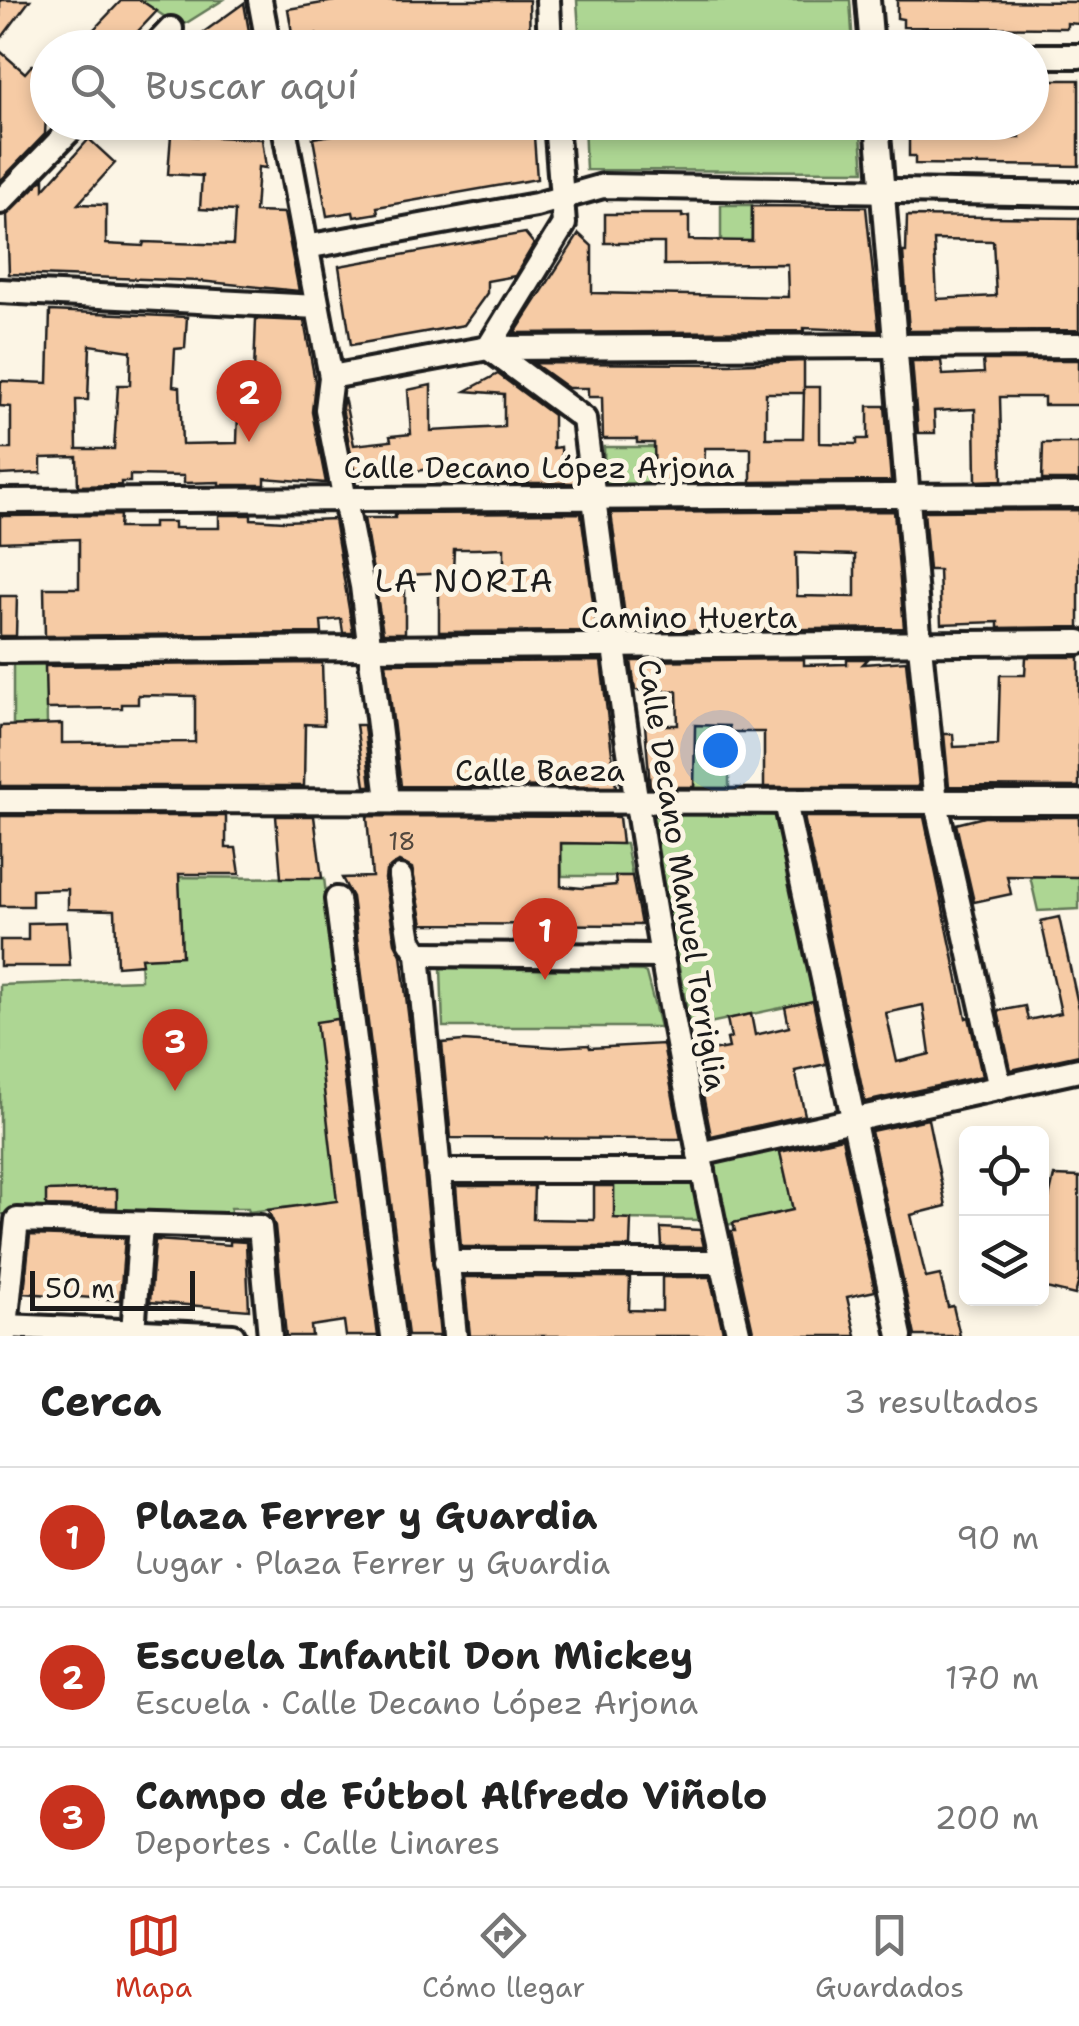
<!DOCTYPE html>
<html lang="es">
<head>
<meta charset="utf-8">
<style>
  body { margin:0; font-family:"Shantell Sans",sans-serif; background:#f6f6f6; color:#222 }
  .controls { position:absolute; right:30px; bottom:30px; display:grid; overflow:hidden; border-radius:15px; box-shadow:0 5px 15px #0003 }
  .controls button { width:90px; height:90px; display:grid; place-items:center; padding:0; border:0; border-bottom:2px solid #e0e0e0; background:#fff; color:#222; font:50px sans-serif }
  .scale { position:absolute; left:30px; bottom:25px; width:165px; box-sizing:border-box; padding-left:10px; border:5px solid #1c1c1c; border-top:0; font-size:28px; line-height:35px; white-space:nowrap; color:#1c1c1c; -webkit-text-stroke:8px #fcf5e5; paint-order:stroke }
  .you { position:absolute; left:720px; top:750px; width:35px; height:35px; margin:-25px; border:8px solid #fff; border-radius:50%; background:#1a73e8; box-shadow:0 0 0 15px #1a73e833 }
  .badge { display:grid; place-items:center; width:65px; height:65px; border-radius:50%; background:#c8321e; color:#fff; font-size:32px; font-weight:700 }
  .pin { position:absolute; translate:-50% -82px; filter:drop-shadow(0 2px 5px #0008) }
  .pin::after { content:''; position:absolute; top:52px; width:35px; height:30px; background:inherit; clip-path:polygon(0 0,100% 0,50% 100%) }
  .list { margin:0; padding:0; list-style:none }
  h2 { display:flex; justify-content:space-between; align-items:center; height:130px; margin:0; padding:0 40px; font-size:42px }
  h2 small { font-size:32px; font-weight:400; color:#767676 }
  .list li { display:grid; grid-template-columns:65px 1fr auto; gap:30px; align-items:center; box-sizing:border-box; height:140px; padding:0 40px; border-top:2px solid #e0e0e0 }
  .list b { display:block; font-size:38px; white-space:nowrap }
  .list p { margin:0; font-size:32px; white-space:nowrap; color:#767676 }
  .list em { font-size:32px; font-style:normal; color:#767676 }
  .icon { flex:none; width:55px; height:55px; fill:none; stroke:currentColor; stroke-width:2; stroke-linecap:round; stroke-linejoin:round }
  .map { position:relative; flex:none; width:1079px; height:1336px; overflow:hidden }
  .search { position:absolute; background:#fff; box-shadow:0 5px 15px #0003; left:30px; right:30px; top:30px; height:110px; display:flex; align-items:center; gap:25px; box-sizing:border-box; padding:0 35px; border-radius:55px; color:#767676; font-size:38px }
  .sheet { height:550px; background:#fff }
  nav { display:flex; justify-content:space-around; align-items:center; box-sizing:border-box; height:140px; border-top:2px solid #e0e0e0; background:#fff; font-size:28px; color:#767676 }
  nav a { display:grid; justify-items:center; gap:5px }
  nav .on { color:#c8321e }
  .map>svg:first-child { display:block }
  .green { fill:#add693; stroke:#647958; stroke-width:2.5 }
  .building { fill:#f6cba5; stroke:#1c1c1c; stroke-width:2.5; fill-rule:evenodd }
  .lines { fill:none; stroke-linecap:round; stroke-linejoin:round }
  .minor-casing { stroke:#1c1c1c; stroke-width:30 }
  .minor { stroke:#fcf5e5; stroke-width:22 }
  .labels { text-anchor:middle; stroke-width:10; stroke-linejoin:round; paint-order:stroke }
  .number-label { font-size:25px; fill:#52483e }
  .street-label { font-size:30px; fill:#1c1c1c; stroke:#fcf5e5 }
  .neighbourhood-label { font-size:32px; letter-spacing:2.5px; fill:#1c1c1c; stroke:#fcf5e5 }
</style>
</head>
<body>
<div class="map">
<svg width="1079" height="1336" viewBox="0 0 1079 1336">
  <rect width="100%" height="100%" fill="#fcf5e5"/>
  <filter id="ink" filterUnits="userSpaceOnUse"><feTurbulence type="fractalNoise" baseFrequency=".01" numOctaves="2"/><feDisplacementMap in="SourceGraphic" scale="20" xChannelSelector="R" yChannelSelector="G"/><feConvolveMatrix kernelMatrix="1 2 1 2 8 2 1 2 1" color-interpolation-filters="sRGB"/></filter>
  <g filter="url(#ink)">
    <g class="green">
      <path d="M140 0H223L180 27Z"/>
      <path d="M577 0H850L853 47H580Z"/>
      <path d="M584 123H860L864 171 586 170Z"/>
      <path d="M721 205H752L751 253H721Z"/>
      <path d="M604 447H655V486H605Z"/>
      <path d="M46 659 47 725 13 726V661Z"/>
      <path d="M695 725H729V790L694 791Z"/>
      <path d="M650 811H775L814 1001 690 1027Z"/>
      <path d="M561 843 626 844 632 876H562Z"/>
      <path d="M1030 876 1079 877V909L1038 911Z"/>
      <path d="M137 877 324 878 363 1198 249 1212 248 1208H231L230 1219 0 1214V985L141 980Z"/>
      <path d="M441 968 642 971 646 973 660 1027H443Z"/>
      <path d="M779 1147 793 1210 727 1225 712 1160Z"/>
      <path d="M614 1181 694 1182 701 1220 614 1219Z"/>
    </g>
    <g class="building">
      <path d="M0 0H30L0 40Z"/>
      <path d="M122 0H140L157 11 122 48H76Z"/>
      <path d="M340 0H529L530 48H319L316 34 293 39 288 9Z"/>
      <path d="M897 0 1079 2V24L1067 23V28L903 27V19L897 18Z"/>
      <path d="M244 3 252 48H204L201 34Z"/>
      <path d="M0 51 25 73 32 65 48 79 45 134 0 181Z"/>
      <path d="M1032 80H1079V166L915 164V156H909V128L915 129V122H951V138H1020V122H1032Z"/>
      <path d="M414 122H533L537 179 377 207 378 213 354 217 353 212 327 216 313 138Z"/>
      <path d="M171 135 262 139 266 168 258 167 255 212 284 213 299 291 199 281 9 274 7 215 44 178V189L89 139 115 163 78 204 106 205V244L143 246 144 242 233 245 235 211 200 209 202 176 168 174Z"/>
      <path d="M752 206 866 207 879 331 804 328V331L515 333 579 234 592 246V293L788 297 787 264 664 265V243H605V214H682V217L689 216V240L752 241Z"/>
      <path d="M907 216 1079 218V330L909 331 903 252H906ZM934 240 993 241 996 296 937 299Z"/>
      <path d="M525 233 534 244 515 276 487 281V293L464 325 351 345 339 266Z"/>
      <path d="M50 311 187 317 185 348 175 349 173 386 180 387 182 444 237 443 238 411 231 410 232 391 241 392 242 372H254L256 319 304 321 315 381 312 412 326 483 265 478V485H219V482L184 483V476L130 475V482H121V485L78 486 77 457 41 458V473L0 475V449H11V407L0 406 1 381 48 383ZM90 345 131 351 130 385H118L114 449H77L76 400H88Z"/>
      <path d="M983 360H1079V405H1044V397H1000L1002 480 976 481 975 409 934 411 935 433H918L912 361H941L943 375 984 373Z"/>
      <path d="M804 361V393H766V438H803L804 387H820V443L857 444V439H868V406H885L891 481 751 482V448H705L704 477H701V482H655L654 443H637V439H603L602 397H588V388H568L533 363 730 364Z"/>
      <path d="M498 374 553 415V448L561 447 562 467H575L577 483H460V471H446V467L356 479 342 408 344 397 354 445 391 441 390 436 411 434 408 390 431 385V431L504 427V394L466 391Z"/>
      <path d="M1043 443H1079V480H1042Z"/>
      <path d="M1079 510V627L998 628V622L941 624 939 570H929L924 511Z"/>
      <path d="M894 511 904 628 627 631 611 513ZM796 553 855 555V597L797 596Z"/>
      <path d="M581 513 597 631 439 632V589L504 590V548L474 549H454L453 573 405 575V633H383L364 518H395V514Z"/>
      <path d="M120 515 119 528H153V522H174V528H219V515H251V519L284 521 334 519 353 633H343L341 619 321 621 322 633 45 636 44 588H79V539L0 542V516Z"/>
      <path d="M0 596H17L16 636H0Z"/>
      <path d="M1026 657H1079V787L949 786 944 734H953L954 747 998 745 1000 675H1025Z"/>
      <path d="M804 659V665L847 664V659H868L863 664 906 661 919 787H764V732H730L729 726 695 725 694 787H650L645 725H678L677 691 635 690 631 661Z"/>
      <path d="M601 661 616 787 401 786 386 663Z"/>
      <path d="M322 663 324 725 305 724 304 786H0V726L62 724V743L195 742V696L138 695V704H122V708L46 709 45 666Z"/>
      <path d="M356 725H364L371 786H365Z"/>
      <path d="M0 816H226V848H236L240 874H179L182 956 141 958 142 964 117 966 115 910 68 909V889L32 890V906H0Z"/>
      <path d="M276 816H314L322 878H281Z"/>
      <path d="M367 816 619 817 622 844 561 843V886L582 888 616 885 615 876H632L641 925 423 924 412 868 399 862 386 871 385 879 395 943 401 955 411 1037 440 1336H408L352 897 342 878 372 877Z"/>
      <path d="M804 817H924L966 1018 969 1017 982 1076 865 1102ZM923 1005 930 1054 897 1062 886 1013Z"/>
      <path d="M984 817H1079V877L1007 876 1011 894 974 902 956 824Z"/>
      <path d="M1059 917 1079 1009V1055L1011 1070 998 1011 1025 1006 1028 1020 1061 1013 1041 921Z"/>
      <path d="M67 922 70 966H0V940H28V923Z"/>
      <path d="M813 1001 826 1064 795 1071 805 1115 711 1136 695 1054 729 1048 727 1039 731 1038 727 1019 751 1014 755 1035 789 1027 785 1007Z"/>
      <path d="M337 1019 378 1336H346L344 1321 311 1326 312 1336H286L275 1226 268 1210 337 1201 316 1022Z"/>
      <path d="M463 1041 554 1047 589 1045 590 1048 663 1044 681 1139 451 1138 442 1043Z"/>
      <path d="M928 1119 946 1206 911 1215 926 1278 940 1275 948 1307 953 1306 960 1336H915L871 1131Z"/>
      <path d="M842 1138 875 1291 847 1297 856 1336H754L731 1231H735L733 1223 793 1210 780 1152Z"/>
      <path d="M1054 1176 1079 1177V1280L1075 1295 1042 1287V1229Z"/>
      <path d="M456 1186H534L533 1219 594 1220V1186H614V1218L631 1219 630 1247H461Z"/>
      <path d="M117 1189V1208L46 1206V1191Z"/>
      <path d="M661 1228 700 1230 704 1247H662Z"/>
      <path d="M30 1235 125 1238 120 1300 24 1293Z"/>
      <path d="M155 1240 230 1245V1241L246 1242 249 1310 150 1302Z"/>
      <path d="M464 1277H630L629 1310 662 1311V1277H710L724 1336H470Z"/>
    </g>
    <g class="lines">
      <g class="minor-casing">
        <g id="minor">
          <path d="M260 0 269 48"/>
          <path d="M548 0 550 48"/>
          <path d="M868 0 872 48"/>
          <path d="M153 48 171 29"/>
          <path d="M1032 56H1079"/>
          <path d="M283 122 331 377 327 409 362 586 388 800"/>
          <path d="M877 122 920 646 936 803 1000 1088"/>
          <path d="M0 202 78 122"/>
          <path d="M306 247 536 205 603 186 1079 194"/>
          <path d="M0 291 317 307"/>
          <path d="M488 348 584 419C622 727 668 1034 739 1336"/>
          <path d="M488 348 564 224 556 122"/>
          <path d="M331 377 488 348 1079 345"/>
          <path d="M0 501 1079 495"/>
          <path d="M0 651 1079 642"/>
          <path d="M0 801 1079 802"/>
          <path d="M785 802 900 1336"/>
          <path d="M400 877 410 941 418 954 455 1336"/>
          <path d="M337 899 393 1336"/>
          <path d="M418 954 662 956"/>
          <path d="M699 1154 1079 1070"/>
          <path d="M438 1171H703"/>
          <path d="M446 1262H722"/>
          <path d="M6 1326 233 1336"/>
          <path d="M133 1332 141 1225"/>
          <path d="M5 1336 17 1220 260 1227 270 1336"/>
        </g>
      </g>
      <use href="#minor" class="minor"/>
    </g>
  </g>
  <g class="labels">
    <g class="number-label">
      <text x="402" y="850">18</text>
    </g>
    <g class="street-label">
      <text x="539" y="478">Calle Decano López Arjona</text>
      <text x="689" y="628">Camino Huerta</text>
      <text x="540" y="781">Calle Baeza</text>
      <text transform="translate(682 875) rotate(81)" y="10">Calle Decano Manuel Torriglia</text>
    </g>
    <g class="neighbourhood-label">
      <text x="465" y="592">LA NORIA</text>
    </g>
  </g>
</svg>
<div class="controls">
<button><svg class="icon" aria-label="locate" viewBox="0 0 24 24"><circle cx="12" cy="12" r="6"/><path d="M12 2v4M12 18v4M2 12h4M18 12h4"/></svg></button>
<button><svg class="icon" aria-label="layers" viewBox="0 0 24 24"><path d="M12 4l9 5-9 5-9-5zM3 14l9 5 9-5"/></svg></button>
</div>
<div class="scale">50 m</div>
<div class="you"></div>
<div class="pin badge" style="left:545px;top:980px">1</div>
<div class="pin badge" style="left:249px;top:442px">2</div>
<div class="pin badge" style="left:175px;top:1091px">3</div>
<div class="search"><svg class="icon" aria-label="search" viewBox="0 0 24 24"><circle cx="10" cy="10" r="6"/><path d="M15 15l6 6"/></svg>Buscar aquí</div>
</div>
<section class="sheet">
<h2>Cerca<small>3 resultados</small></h2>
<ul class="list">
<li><span class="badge">1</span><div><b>Plaza Ferrer y Guardia</b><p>Lugar · Plaza Ferrer y Guardia</p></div><em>90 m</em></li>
<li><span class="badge">2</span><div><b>Escuela Infantil Don Mickey</b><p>Escuela · Calle Decano López Arjona</p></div><em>170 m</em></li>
<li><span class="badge">3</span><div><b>Campo de Fútbol Alfredo Viñolo</b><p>Deportes · Calle Linares</p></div><em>200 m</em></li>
</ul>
</section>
<nav>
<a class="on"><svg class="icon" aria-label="map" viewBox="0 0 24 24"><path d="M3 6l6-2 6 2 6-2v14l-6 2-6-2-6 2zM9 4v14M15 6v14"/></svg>Mapa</a>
<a><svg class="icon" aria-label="directions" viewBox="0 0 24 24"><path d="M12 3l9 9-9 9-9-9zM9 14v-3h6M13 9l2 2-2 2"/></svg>Cómo llegar</a>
<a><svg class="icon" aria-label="saved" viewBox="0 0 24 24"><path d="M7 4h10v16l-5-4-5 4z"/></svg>Guardados</a>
</nav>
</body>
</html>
